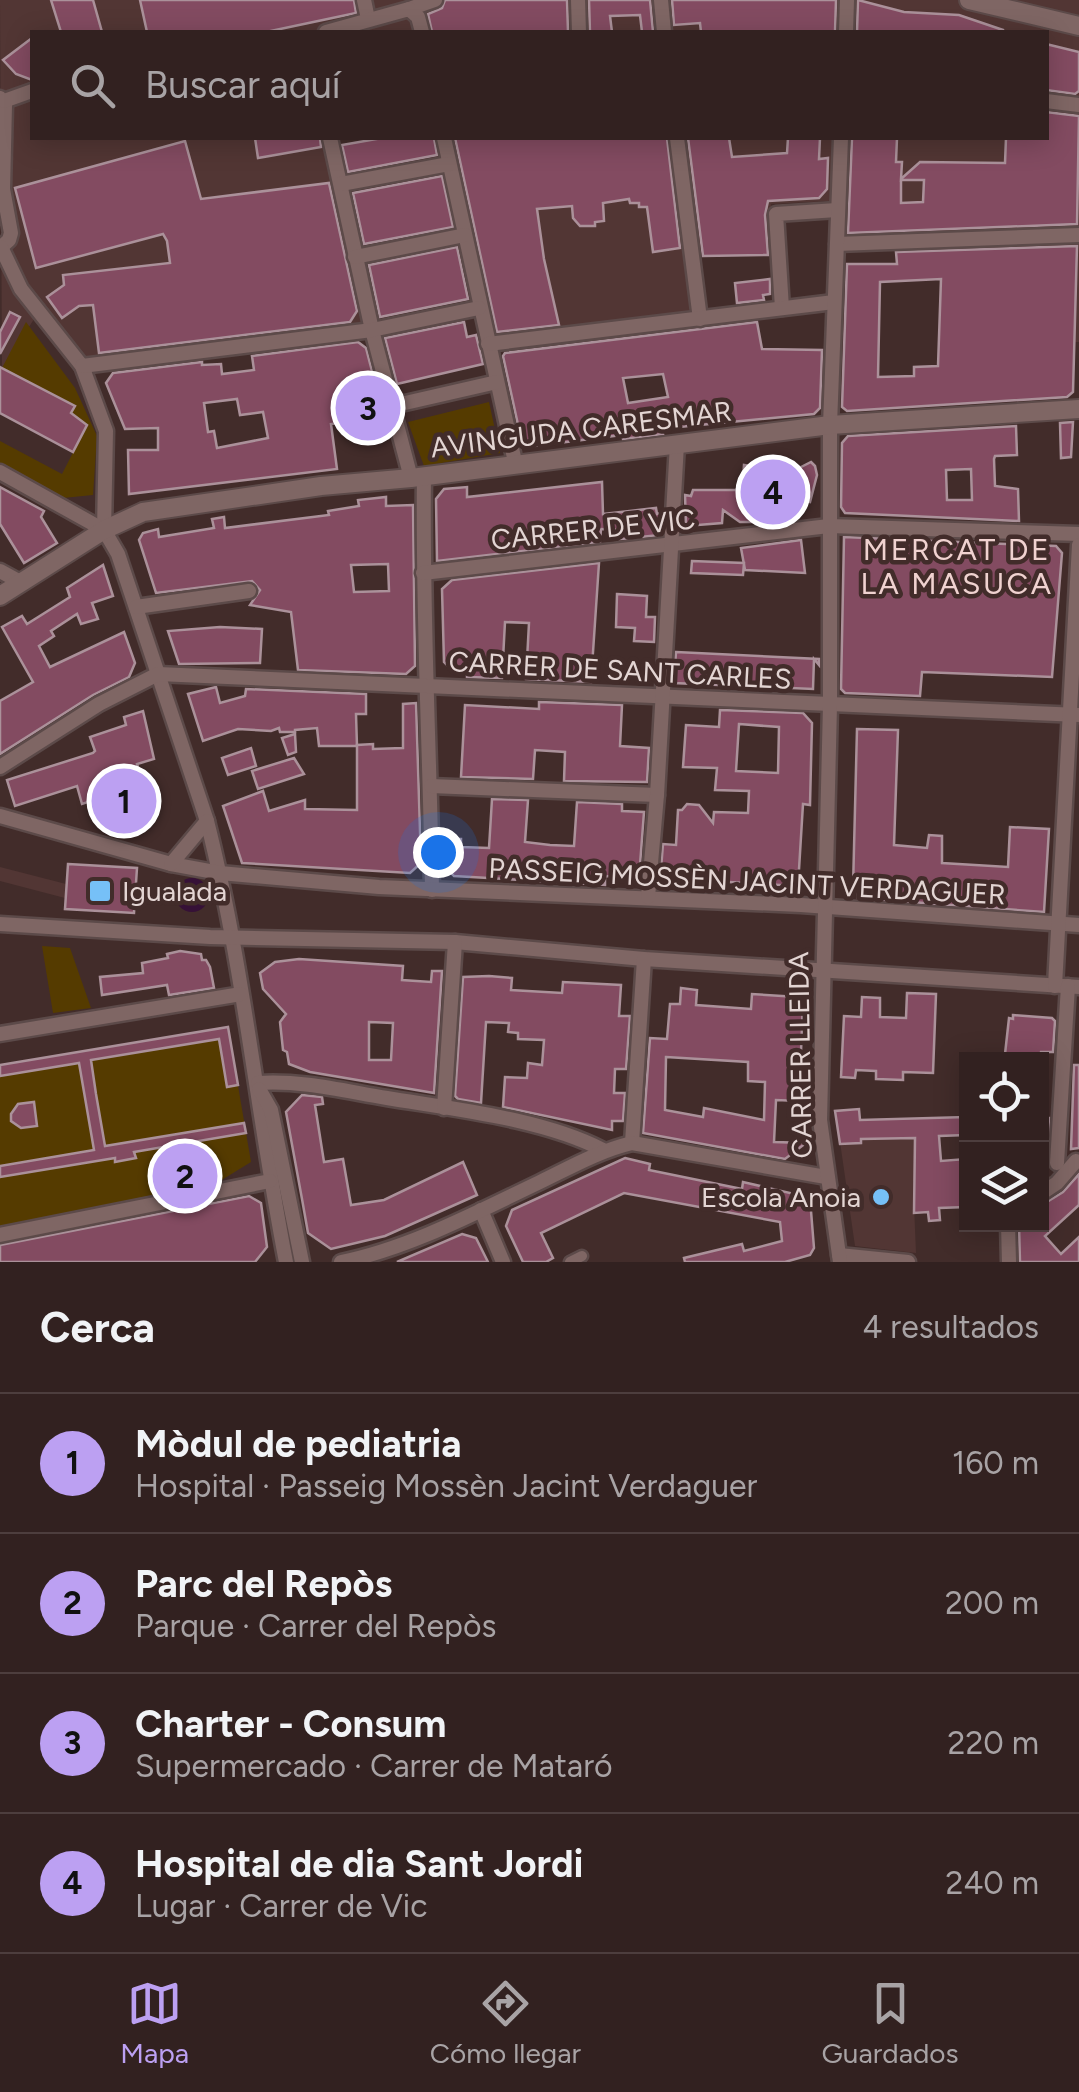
<!DOCTYPE html>
<html lang="es">
<head>
<meta charset="utf-8">
<style>
  body { margin:0; font-family:Figtree,sans-serif; background:#3d2e2d; color:#f1f3f6 }
  .controls { position:absolute; right:30px; bottom:30px; display:grid; overflow:hidden; border-radius:0px; box-shadow:0 5px 25px #0003 }
  .controls button { width:90px; height:90px; display:grid; place-items:center; padding:0; border:0; border-bottom:2px solid #4d3e3e; background:#322120; color:#f1f3f6; font:50px sans-serif }
  .you { position:absolute; left:438px; top:852px; width:35px; height:35px; margin:-25px; border:8px solid #fff; border-radius:50%; background:#1a73e8; box-shadow:0 0 0 15px #1a73e833 }
  .badge { display:grid; place-items:center; width:65px; height:65px; border-radius:50%; background:#bca0f2; color:#111; font-size:32px; font-weight:700 }
  .pin { position:absolute; translate:-50% -50%; border:5px solid #fff; box-shadow:0 2px 10px #0006 }
  .list { margin:0; padding:0; list-style:none }
  h2 { display:flex; justify-content:space-between; align-items:center; height:130px; margin:0; padding:0 40px; font-size:42px }
  h2 small { font-size:32px; font-weight:400; color:#a8a3a5 }
  .list li { display:grid; grid-template-columns:65px 1fr auto; gap:30px; align-items:center; box-sizing:border-box; height:140px; padding:0 40px; border-top:2px solid #4d3e3e }
  .list b { display:block; font-size:38px; white-space:nowrap }
  .list p { margin:0; font-size:32px; white-space:nowrap; color:#a8a3a5 }
  .list em { font-size:32px; font-style:normal; color:#a8a3a5 }
  .icon { flex:none; width:55px; height:55px; fill:none; stroke:currentColor; stroke-width:2; stroke-linecap:round; stroke-linejoin:round }
  .map { position:relative; flex:none; width:1079px; height:1262px; overflow:hidden }
  .search { position:absolute; background:#322120; box-shadow:0 5px 25px #0003; left:30px; right:30px; top:30px; height:110px; display:flex; align-items:center; gap:25px; box-sizing:border-box; padding:0 35px; border-radius:0px; color:#a8a3a5; font-size:38px }
  .sheet { height:690px; background:#322120 }
  nav { display:flex; justify-content:space-around; align-items:center; box-sizing:border-box; height:140px; border-top:2px solid #4d3e3e; background:#322120; font-size:28px; color:#a8a3a5 }
  nav a { display:grid; justify-items:center; gap:5px }
  nav .on { color:#bca0f2 }
  .map>svg:first-child { display:block }
  .built { fill:#523634 }
  .green { fill:#553b00 }
  .water { fill:#361137 }
  .building { fill:#834b61; stroke:#ab919a; stroke-width:2.5; fill-rule:evenodd }
  .lines { fill:none; stroke-linecap:round; stroke-linejoin:round }
  .pedestrian-casing { stroke:#5c4a49; stroke-width:15 }
  .minor-casing { stroke:#5c4a49; stroke-width:19 }
  .tertiary-casing { stroke:#5c4a49; stroke-width:22 }
  .pedestrian { stroke:#7f6664; stroke-width:10 }
  .minor { stroke:#7f6664; stroke-width:14 }
  .tertiary { stroke:#7f6664; stroke-width:18 }
  .poi-dot { fill:#76c0f7; stroke:#422c2a; stroke-width:4 }
  .labels { text-anchor:middle; stroke-width:9; stroke-linejoin:round; paint-order:stroke }
  .street-label { font-size:28px; fill:#e3d5d3; stroke:#422c2a }
  .poi-label { font-size:28px; fill:#e3d5d3; stroke:#422c2a; text-anchor:start }
  .neighbourhood-label { font-size:30px; letter-spacing:2.5px; fill:#f0d2d0; stroke:#422c2a }
</style>
</head>
<body>
<div class="map">
<svg width="1079" height="1262" viewBox="0 0 1079 1262">
  <rect width="100%" height="100%" fill="#422c2a"/>
  <g class="built">
    <path d="M0 0H1079V342L942 347V248L846 252 847 200 771 204 776 246 696 248 701 311 491 336 448 138H1046V32H32V138H335L373 326 83 364 40 310 2 368Z"/>
    <path d="M0 867 66 884 65 898 0 881Z"/>
    <path d="M932 1118 934 1179 913 1181 916 1253 855 1246 837 1121Z"/>
  </g>
  <g class="green">
    <path d="M26 322 75 388 97 436 93 495 63 498 0 464V441L62 474 87 425 71 413 75 405 2 368Z"/>
    <path d="M489 402 500 453 424 466 408 422Z"/>
    <path d="M42 946 70 948 91 1008 53 1013Z"/>
    <path d="M228 1027 251 1162 207 1189 0 1227V1065Z"/>
  </g>
  <circle class="water" cx="192" cy="895" r="17"/>
  <g class="building">
    <path d="M51 0H93L102 32H61Z"/>
    <path d="M140 0H354L356 13 266 32H147Z"/>
    <path d="M445 0H567L568 32H432L428 14 442 8Z"/>
    <path d="M589 0H650L653 32H642L640 15 610 16 612 32H590Z"/>
    <path d="M672 0H836L835 32H701L700 23 674 25Z"/>
    <path d="M858 0 904 12 959 15 1003 30V32H857Z"/>
    <path d="M32 38V80L16 74 3 60Z"/>
    <path d="M1046 44 1079 52V91L1075 94 1046 90Z"/>
    <path d="M1046 112 1079 116 1077 224 848 233 852 138H897L896 162H902L901 179 920 162 1005 163 1006 138H1046ZM901 180H924L923 202 901 203Z"/>
    <path d="M255 138H320L321 147 258 158Z"/>
    <path d="M382 138H434L437 155 348 172 342 145Z"/>
    <path d="M455 138H667L680 248 653 252 647 207H639V203H630L629 199 603 203 604 221 595 222V226H580L573 218 572 206 537 209 544 259 559 325 497 332Z"/>
    <path d="M688 138H729L732 157 787 153 788 138H820L819 159 828 158 827 189 819 198 768 201 765 215 768 255 703 256Z"/>
    <path d="M185 141 201 199 329 183 357 311 350 322 99 353 93 305 79 306 62 318 47 297 64 285 63 275 170 263 167 241 163 234 36 268 15 188Z"/>
    <path d="M442 176 453 227 364 244 353 193Z"/>
    <path d="M1077 246 1073 392 1067 397 847 411 842 407 847 264H897L896 252ZM941 279 938 366 914 367V376L878 377 880 282Z"/>
    <path d="M457 247 468 299 380 317 369 265Z"/>
    <path d="M770 279V294L763 295 764 300 737 303 735 283Z"/>
    <path d="M10 312 20 317 0 354V332Z"/>
    <path d="M464 322 467 337 476 335 483 364 397 384 385 338Z"/>
    <path d="M757 322 762 349 822 350 820 408 814 414 679 427 662 429 663 434 623 439 622 435 527 447 522 443 503 356 505 353ZM663 374 668 397 628 403 623 378Z"/>
    <path d="M358 342 366 348 384 418 331 424 337 469 129 494 128 450H158V428L125 429 106 383 113 373 202 362V365L221 364 222 374 254 370 252 356ZM237 399 240 415 263 412 268 438 217 448 214 431 208 432 204 403Z"/>
    <path d="M0 367 75 406 71 413 87 425 73 452 0 413Z"/>
    <path d="M1073 422 1071 457 1061 458 1060 423Z"/>
    <path d="M1016 426 1017 455 995 456 994 459 995 486 1018 489 1019 521 845 513 841 507 842 443 848 436ZM971 469 972 500H947L946 470Z"/>
    <path d="M811 462 815 466 817 475 810 502 795 499 788 513 760 522H740L723 510 722 523 686 526 685 495 691 496 693 490H736L743 479 744 465 763 468 774 465 786 478 794 467 799 468Z"/>
    <path d="M602 482 603 514 656 508 657 514 662 513 660 535 620 539 621 530 601 529 600 542 437 561 436 499 444 489 467 487V497Z"/>
    <path d="M0 487 44 511 41 517 57 543 24 563 0 524Z"/>
    <path d="M386 497V506L413 505 415 666 406 674 298 670 291 612 250 605 260 590 252 581 156 593 139 540 143 533 158 529 159 537 214 528 212 519 224 517 225 528 329 515 328 511 359 506 358 500ZM388 564 389 591 354 592 351 565Z"/>
    <path d="M844 537 1056 546 1062 553 1052 677 922 672 920 696 845 693 841 689Z"/>
    <path d="M801 540 805 573 745 570 741 548Z"/>
    <path d="M692 561 744 563 743 575 691 573Z"/>
    <path d="M599 563 591 682 526 679 529 623 505 622 502 678 467 677V671L452 670 444 662 442 589 452 580Z"/>
    <path d="M103 565 113 596 92 603 98 619 81 624 77 614 51 631 54 636 39 646 50 667 124 632 135 663 129 677 93 695 0 754V701L33 682 2 627 22 616 27 624 70 597 67 588Z"/>
    <path d="M617 594 647 596 646 617H655L654 642 634 641 635 628 616 627Z"/>
    <path d="M220 627 262 629 260 663 179 664 168 631Z"/>
    <path d="M676 652 819 659V665L814 659 813 689 674 683Z"/>
    <path d="M216 687 220 703 245 696 246 689 366 694V714H356L357 746H319L317 728 295 730V732H280L279 728 271 731 238 729 203 741 188 694Z"/>
    <path d="M539 702 622 705 620 746 649 748 647 782 564 781 565 752 535 750 533 779 461 777 465 705 539 709Z"/>
    <path d="M416 703 421 863 410 873 242 863 223 806 263 791 269 811 305 800V809L357 810V745L373 744V749L403 748V704Z"/>
    <path d="M720 710 803 713 812 723 810 805 803 804 798 886 711 881 712 873 661 869 663 844 676 845 678 810H682L687 804 699 805 713 823 714 812 748 813 749 791 715 790 717 768 683 767 686 725 719 727ZM739 724 779 727 778 773 736 771Z"/>
    <path d="M143 711 154 759 137 764 151 808 106 821 100 798 82 804 77 786 15 806 7 780 93 753 95 751 90 737 126 725 124 717Z"/>
    <path d="M857 729 898 730 894 845 927 848 929 835 942 836V863L1008 867 1010 827 1049 829 1044 912 858 898V888H853Z"/>
    <path d="M295 734 296 752 288 755 282 738Z"/>
    <path d="M251 748 256 766 228 775 222 758Z"/>
    <path d="M294 758 304 774 258 789 252 771Z"/>
    <path d="M492 799 528 800 525 842 550 845 574 846 577 802 622 804V811L644 812 639 878 605 876V885L454 876 442 863 443 843 448 844 449 839H461V847L489 848Z"/>
    <path d="M68 864 137 868 134 913 65 909Z"/>
    <path d="M180 951 201 954 202 960H206L210 967 214 988 169 995 167 985 102 995 100 977 143 973 142 963 168 958 167 954Z"/>
    <path d="M299 959 403 966 402 980 431 982 432 971H442L434 1093 310 1072 289 1064 287 1052 283 1050 280 1022 286 1014 263 989 260 973 275 962ZM369 1022 393 1023 391 1060H369Z"/>
    <path d="M489 976 512 978 511 990 562 993 563 982 621 985 619 1016H630L626 1069H615L614 1093H625L623 1121H612V1130L503 1107 505 1077 527 1078 528 1063 542 1065 544 1040 518 1039V1033L508 1032 509 1023 486 1022 481 1103 458 1099 455 1096 463 977Z"/>
    <path d="M681 988 697 990 696 1005 751 1009 752 994 798 997 803 1002 799 1101 776 1100 774 1142 806 1143 785 1159 643 1133 650 1038 667 1039 670 1004H680ZM666 1057 748 1062V1081L765 1082 764 1120 704 1108 703 1117 665 1110Z"/>
    <path d="M907 993 936 994 933 1073 903 1072V1080L876 1079V1071L856 1070 855 1078 841 1077 844 1016 861 1017 862 997 880 998V1017L906 1018Z"/>
    <path d="M1013 1015 1052 1018 1055 1021 1053 1052H1041L1040 1060 1005 1054 1009 1018 1013 1019Z"/>
    <path d="M228 1027 238 1085 227 1087 219 1039 91 1060 96 1094 105 1146 244 1123 246 1133 134 1152 136 1158 115 1162V1158L0 1177V1166L94 1150 79 1063 0 1076V1065Z"/>
    <path d="M1074 1065H1079V1148L1071 1149Z"/>
    <path d="M302 1095 322 1097 323 1104 315 1105 324 1162 343 1159 351 1205 384 1200 463 1162 477 1195 385 1236 331 1249 308 1233 302 1199 286 1112Z"/>
    <path d="M34 1102 37 1126 21 1128 11 1121V1114L18 1104Z"/>
    <path d="M859 1109 860 1120 966 1117V1135L939 1136 941 1161 966 1159V1207L939 1208 940 1220 929 1221 928 1212 914 1213 915 1138 861 1139V1143L840 1144 835 1111Z"/>
    <path d="M1042 1118H1049L1047 1148 1042 1154Z"/>
    <path d="M625 1158 650 1164 649 1170 742 1189 743 1182 799 1195 811 1211 814 1248 810 1255 785 1262H685L684 1258 742 1244 744 1251 782 1241 780 1222 624 1193 541 1233 553 1258 546 1262H523L506 1226 512 1210Z"/>
    <path d="M1079 1174V1205L1045 1236 1061 1254 1079 1237V1262H1020L1019 1224H1042V1205L1063 1192Z"/>
    <path d="M249 1196 261 1203 267 1247 255 1262H0V1245Z"/>
    <path d="M462 1234 476 1238 488 1262H397Z"/>
  </g>
  <g class="lines">
    <g class="pedestrian-casing">
      <path id="pedestrian" d="M570 1262 582 1256"/>
    </g>
    <g class="minor-casing">
      <g id="minor">
        <path d="M364 0 368 19"/>
        <path d="M578 0 579 32"/>
        <path d="M661 0 664 32"/>
        <path d="M409 9 435 0"/>
        <path d="M326 32 409 9 418 17 422 32"/>
        <path d="M846 32 847 0"/>
        <path d="M0 98 5 105 3 189 11 233 9 240 0 248"/>
        <path d="M4 101 32 91"/>
        <path d="M1046 101 1079 105"/>
        <path d="M330 138 372 330 411 478"/>
        <path d="M444 138 515 462"/>
        <path d="M677 138 700 319"/>
        <path d="M341 184 449 164"/>
        <path d="M837 244 1079 235"/>
        <path d="M1 247 21 289 82 366 106 431 104 530"/>
        <path d="M355 257 465 235"/>
        <path d="M782 308 776 214 837 210"/>
        <path d="M488 344 834 302"/>
        <path d="M82 366 372 330 479 308"/>
        <path d="M392 406 497 382"/>
        <path d="M0 472 104 530 118 554 207 821C244 967 257 1115 286 1262"/>
        <path d="M424 476C422 614 430 752 432 890"/>
        <path d="M0 571 22 583"/>
        <path d="M423 573 829 526 1079 534"/>
        <path d="M136 607 249 591"/>
        <path d="M0 767 99 704 158 674 1079 715"/>
        <path d="M431 786 657 795"/>
        <path d="M0 816 171 864 220 873 379 887 801 905 1079 925"/>
        <path d="M171 864 207 821"/>
        <path d="M648 897 657 795 677 444"/>
        <path d="M0 924 210 937 455 942 644 959 1079 987"/>
        <path d="M1055 986 1079 545"/>
        <path d="M0 1034 241 994"/>
        <path d="M258 1083C302 1080 344 1091 387 1098 453 1109 544 1119 603 1150"/>
        <path d="M259 1089 271 1110 302 1262"/>
        <path d="M444 1108 455 942"/>
        <path d="M632 1143 644 959"/>
        <path d="M1057 1163 1068 986"/>
        <path d="M1042 1193 1057 1183 1076 1161"/>
        <path d="M481 1210 503 1262"/>
        <path d="M1008 1224 1009 1262"/>
        <path d="M0 1235 270 1181"/>
        <path d="M839 1255 908 1262"/>
        <path d="M341 1262C410 1248 477 1212 540 1182 571 1167 599 1151 632 1143L826 1177"/>
        <path d="M840 1262 820 1120 830 705V425L841 138"/>
      </g>
    </g>
    <g class="tertiary-casing">
      <g id="tertiary">
        <path d="M969 0 1079 26"/>
        <path d="M0 596 104 530 143 512 321 486 411 478 830 425 1079 409"/>
      </g>
    </g>
    <use href="#pedestrian" class="pedestrian"/>
    <use href="#minor" class="minor"/>
    <use href="#tertiary" class="tertiary"/>
  </g>
  <g class="poi-dot">
    <rect x="88" y="879" width="24" height="24" rx="5"/>
    <circle cx="881" cy="1197" r="10"/>
  </g>
  <g class="labels">
    <g class="street-label">
      <text transform="translate(581 429) rotate(-7)" y="10">AVINGUDA CARESMAR</text>
      <text transform="translate(593 529) rotate(-6)" y="10">CARRER DE VIC</text>
      <text transform="translate(620 670) rotate(3)" y="10">CARRER DE SANT CARLES</text>
      <text transform="translate(747 881) rotate(3)" y="10">PASSEIG MOSSÈN JACINT VERDAGUER</text>
      <text transform="translate(800 1055) rotate(-91)" y="10">CARRER LLEIDA</text>
    </g>
    <g class="poi-label">
      <text x="122" y="901">Igualada</text>
      <text x="861" y="1207" text-anchor="end">Escola Anoia</text>
    </g>
    <g class="neighbourhood-label">
      <text x="957" y="560">MERCAT DE<tspan x="957" dy="34">LA MASUCA</tspan></text>
    </g>
  </g>
</svg>
<div class="controls">
<button><svg class="icon" aria-label="locate" viewBox="0 0 24 24"><circle cx="12" cy="12" r="6"/><path d="M12 2v4M12 18v4M2 12h4M18 12h4"/></svg></button>
<button><svg class="icon" aria-label="layers" viewBox="0 0 24 24"><path d="M12 4l9 5-9 5-9-5zM3 14l9 5 9-5"/></svg></button>
</div>
<div class="you"></div>
<div class="pin badge" style="left:124px;top:801px">1</div>
<div class="pin badge" style="left:185px;top:1176px">2</div>
<div class="pin badge" style="left:368px;top:408px">3</div>
<div class="pin badge" style="left:773px;top:492px">4</div>
<div class="search"><svg class="icon" aria-label="search" viewBox="0 0 24 24"><circle cx="10" cy="10" r="6"/><path d="M15 15l6 6"/></svg>Buscar aquí</div>
</div>
<section class="sheet">
<h2>Cerca<small>4 resultados</small></h2>
<ul class="list">
<li><span class="badge">1</span><div><b>Mòdul de pediatria</b><p>Hospital · Passeig Mossèn Jacint Verdaguer</p></div><em>160 m</em></li>
<li><span class="badge">2</span><div><b>Parc del Repòs</b><p>Parque · Carrer del Repòs</p></div><em>200 m</em></li>
<li><span class="badge">3</span><div><b>Charter - Consum</b><p>Supermercado · Carrer de Mataró</p></div><em>220 m</em></li>
<li><span class="badge">4</span><div><b>Hospital de dia Sant Jordi</b><p>Lugar · Carrer de Vic</p></div><em>240 m</em></li>
</ul>
</section>
<nav>
<a class="on"><svg class="icon" aria-label="map" viewBox="0 0 24 24"><path d="M3 6l6-2 6 2 6-2v14l-6 2-6-2-6 2zM9 4v14M15 6v14"/></svg>Mapa</a>
<a><svg class="icon" aria-label="directions" viewBox="0 0 24 24"><path d="M12 3l9 9-9 9-9-9zM9 14v-3h6M13 9l2 2-2 2"/></svg>Cómo llegar</a>
<a><svg class="icon" aria-label="saved" viewBox="0 0 24 24"><path d="M7 4h10v16l-5-4-5 4z"/></svg>Guardados</a>
</nav>
</body>
</html>
